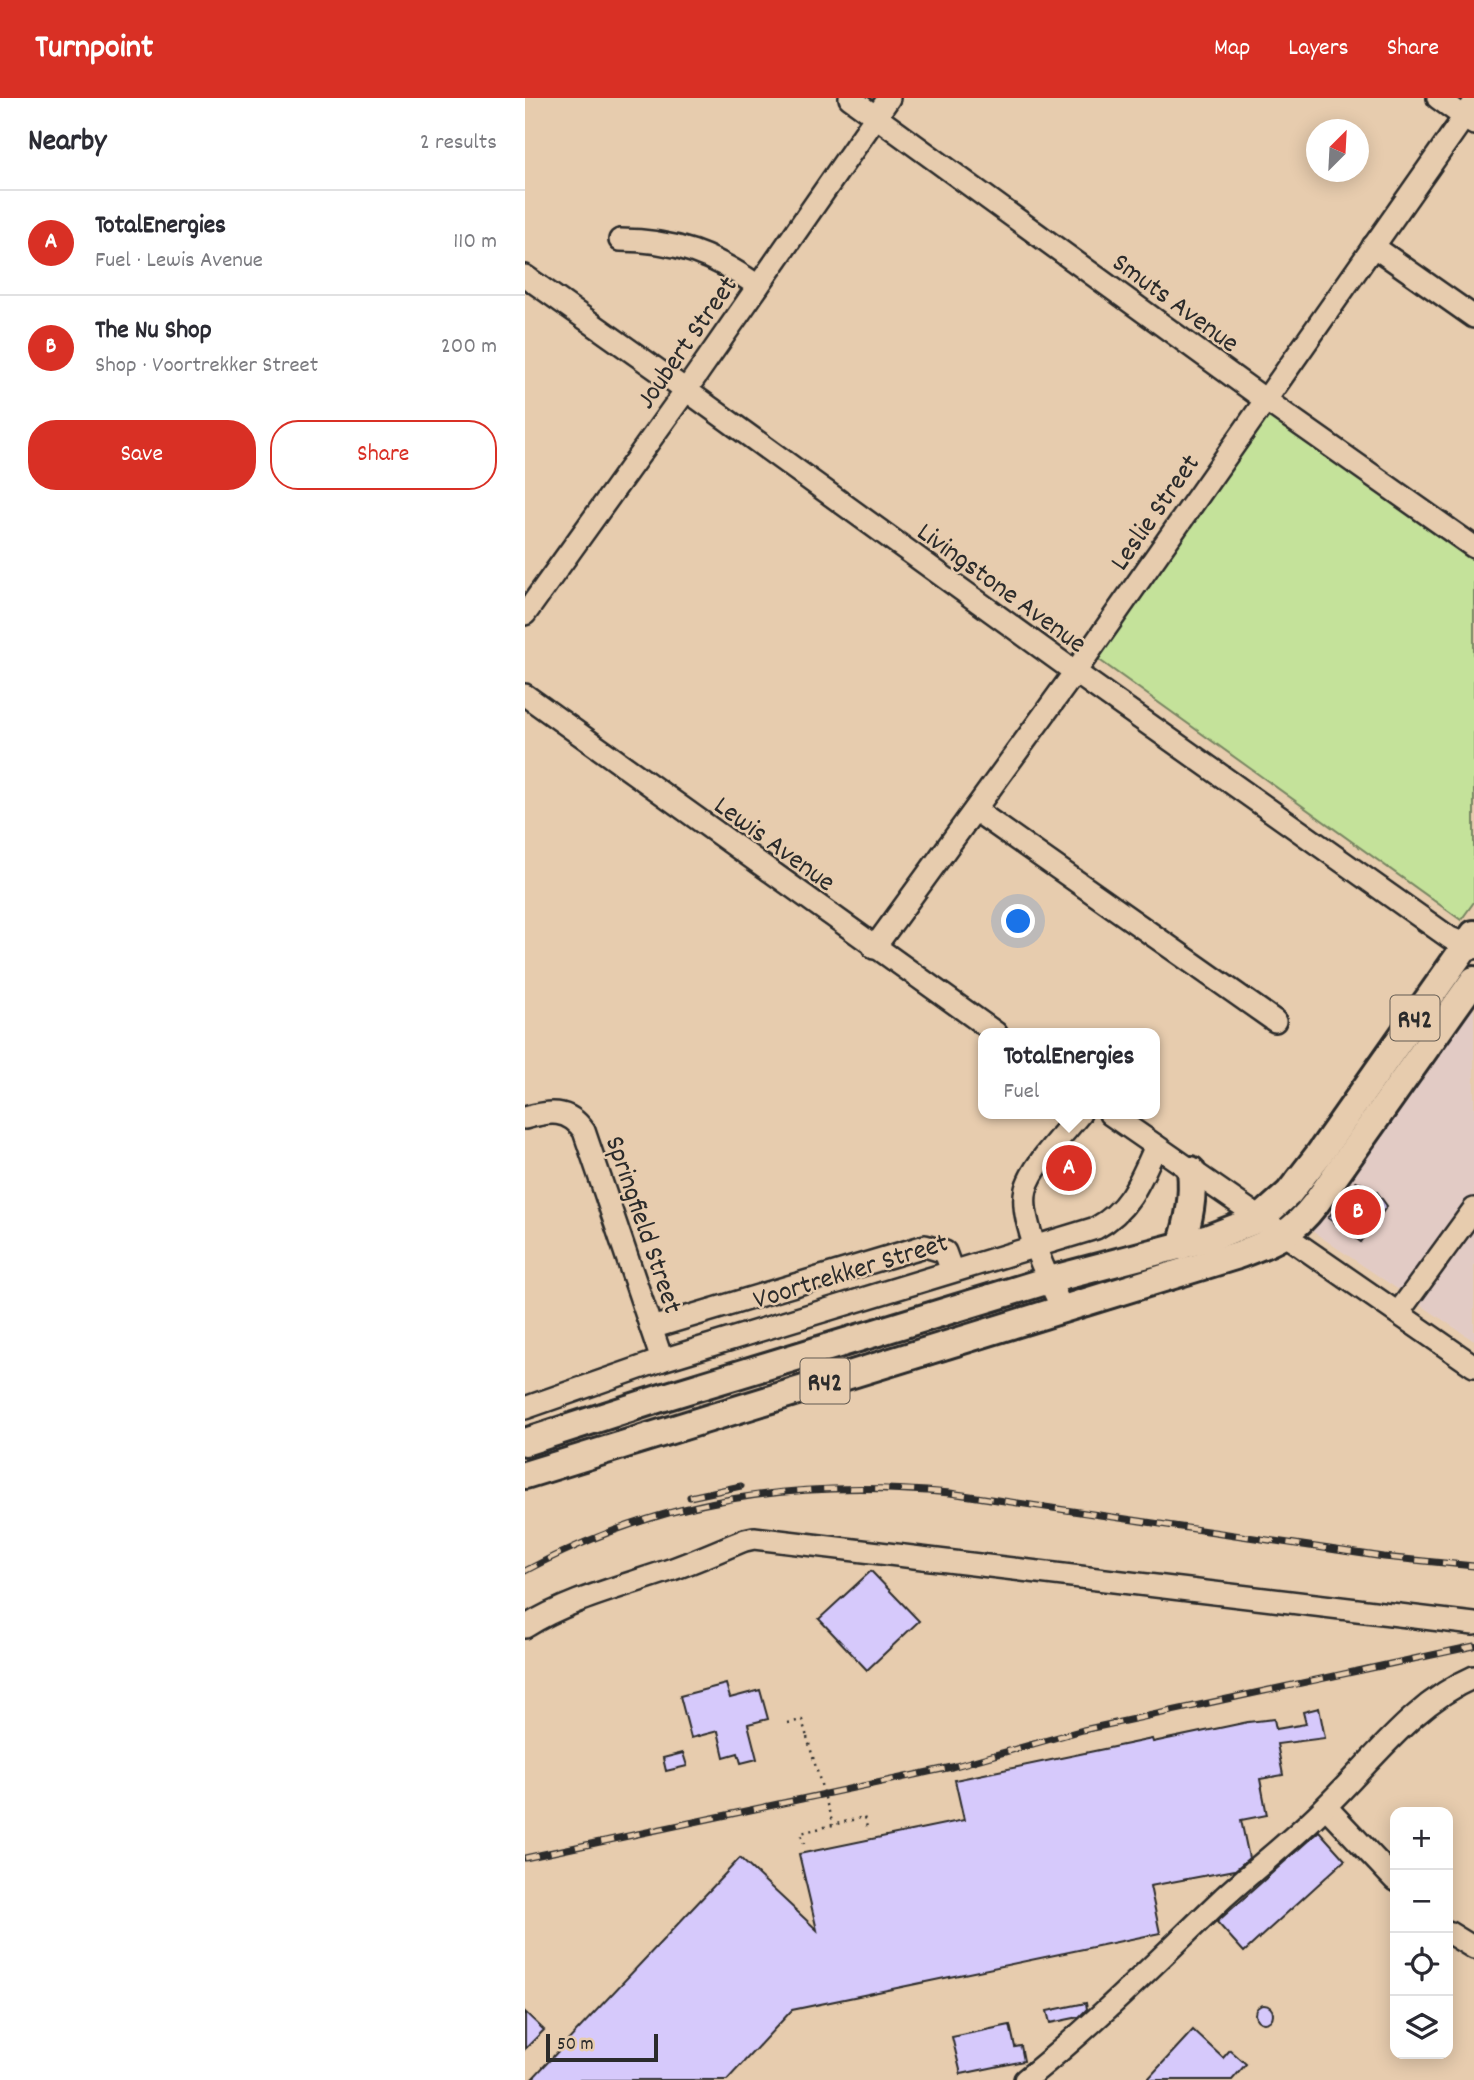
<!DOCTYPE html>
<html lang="en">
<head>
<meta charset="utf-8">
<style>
  body { margin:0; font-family:Dekko,sans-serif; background:#f7f7f7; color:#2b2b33 }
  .controls { position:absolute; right:21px; bottom:21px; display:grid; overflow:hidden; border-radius:14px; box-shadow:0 4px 18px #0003 }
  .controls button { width:63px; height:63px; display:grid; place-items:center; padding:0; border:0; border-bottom:2px solid #e1e1e2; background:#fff; color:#2b2b33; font:35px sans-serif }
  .compass { position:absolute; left:781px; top:21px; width:63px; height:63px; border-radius:50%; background:#fff; box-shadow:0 4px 18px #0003; rotate:24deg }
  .scale { position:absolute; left:21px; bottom:18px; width:112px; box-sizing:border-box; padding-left:7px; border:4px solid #2b2b2b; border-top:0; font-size:19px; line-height:24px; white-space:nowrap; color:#2b2b2b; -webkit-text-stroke:5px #e7ccae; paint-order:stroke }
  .you { position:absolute; left:494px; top:824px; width:24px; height:24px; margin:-18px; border:5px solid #fff; border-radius:50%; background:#1a73e8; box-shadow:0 0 0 10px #1a73e833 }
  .badge { display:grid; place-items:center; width:46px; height:46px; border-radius:50%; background:#d93025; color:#fff; font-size:23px; font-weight:700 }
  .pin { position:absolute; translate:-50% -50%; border:4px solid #fff; box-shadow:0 2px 7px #0006 }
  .popup { position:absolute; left:453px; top:930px; width:182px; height:91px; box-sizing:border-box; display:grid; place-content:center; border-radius:14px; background:#fff; filter:drop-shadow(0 2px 5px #0005); font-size:23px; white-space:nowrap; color:#7c7c81 }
  .popup b { font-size:26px; color:#2b2b33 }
  .popup::after { content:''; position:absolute; left:50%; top:100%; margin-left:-14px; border:14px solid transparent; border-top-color:#fff }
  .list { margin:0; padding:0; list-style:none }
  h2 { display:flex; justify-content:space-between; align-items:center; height:91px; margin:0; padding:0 28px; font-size:30px }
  h2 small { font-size:23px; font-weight:400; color:#7c7c81 }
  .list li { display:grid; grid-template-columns:46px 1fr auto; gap:21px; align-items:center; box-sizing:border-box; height:105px; padding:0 28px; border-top:2px solid #e1e1e2 }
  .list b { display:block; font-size:26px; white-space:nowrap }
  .list p { margin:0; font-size:23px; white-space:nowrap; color:#7c7c81 }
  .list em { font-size:23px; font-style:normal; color:#7c7c81 }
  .actions { display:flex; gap:14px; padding:21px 28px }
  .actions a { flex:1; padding:16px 0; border:2px solid #d93025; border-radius:28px; text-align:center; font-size:24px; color:#d93025 }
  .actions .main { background:#d93025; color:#fff }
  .icon { flex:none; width:38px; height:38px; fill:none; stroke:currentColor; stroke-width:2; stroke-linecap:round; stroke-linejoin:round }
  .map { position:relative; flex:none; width:949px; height:1982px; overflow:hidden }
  header { display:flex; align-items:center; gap:42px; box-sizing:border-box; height:98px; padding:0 35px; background:#d93025; color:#fff }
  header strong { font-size:33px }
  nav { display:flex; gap:38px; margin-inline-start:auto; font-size:24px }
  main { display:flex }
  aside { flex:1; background:#fff }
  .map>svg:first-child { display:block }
  .built { fill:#e2cbc5 }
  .green { fill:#c4e29a; stroke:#788662; stroke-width:2 }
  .building { fill:#d6c9fb; stroke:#2b2b2b; stroke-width:2 }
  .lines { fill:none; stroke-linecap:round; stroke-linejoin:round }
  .minor-casing { stroke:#2b2b2b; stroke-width:26 }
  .major-casing { stroke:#2b2b2b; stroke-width:32 }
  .path { stroke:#2b2b2b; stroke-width:2.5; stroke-dasharray:2 5; stroke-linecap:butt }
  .minor { stroke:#e7ccae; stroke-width:21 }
  .major { stroke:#e7ccae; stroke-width:26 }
  .rail-casing { stroke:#2b2b2b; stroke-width:7 }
  .rail { stroke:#e7ccae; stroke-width:4.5; stroke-dasharray:13; stroke-linecap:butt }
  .path-bridge { stroke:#2b2b2b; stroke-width:2.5; stroke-dasharray:2 5; stroke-linecap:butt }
  .labels { text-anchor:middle; stroke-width:5; stroke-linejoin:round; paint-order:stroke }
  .shield { fill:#e7ccae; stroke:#635b52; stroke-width:2 }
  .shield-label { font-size:26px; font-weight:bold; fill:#2b2b2b }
  .street-label { font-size:28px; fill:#2b2b2b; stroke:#e7ccae }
</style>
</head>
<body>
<header>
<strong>Turnpoint</strong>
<nav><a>Map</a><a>Layers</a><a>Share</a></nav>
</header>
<main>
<aside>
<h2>Nearby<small>2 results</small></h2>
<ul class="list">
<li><span class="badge">A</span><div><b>TotalEnergies</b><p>Fuel · Lewis Avenue</p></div><em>110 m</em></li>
<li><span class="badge">B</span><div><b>The Nu Shop</b><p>Shop · Voortrekker Street</p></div><em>200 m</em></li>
</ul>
<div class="actions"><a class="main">Save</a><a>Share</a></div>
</aside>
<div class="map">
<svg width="949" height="1982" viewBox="0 0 949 1982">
  <rect width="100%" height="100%" fill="#e7ccae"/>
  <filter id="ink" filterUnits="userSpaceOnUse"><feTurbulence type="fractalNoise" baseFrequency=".0143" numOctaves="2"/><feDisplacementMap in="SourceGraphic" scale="14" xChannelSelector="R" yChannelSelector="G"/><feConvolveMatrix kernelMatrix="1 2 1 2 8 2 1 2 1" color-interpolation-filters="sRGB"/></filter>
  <g filter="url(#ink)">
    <path class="built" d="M949 898V1243L784 1131Z"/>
    <path class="green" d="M745 316 949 462V804L936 822 573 561Z"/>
    <g class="building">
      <path d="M831 1083 852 1094 862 1108 836 1144 803 1120Z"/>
      <path d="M346 1473 394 1523 342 1572 294 1521Z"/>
      <path d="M201 1586 205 1600 235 1592 243 1621 223 1626 232 1661 216 1665 213 1655 199 1659 193 1633 166 1640 155 1598Z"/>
      <path d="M794 1610 800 1640 752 1646 758 1677 735 1681 742 1717 716 1722 724 1760 710 1772 625 1788 635 1835 267 1912 202 1982H6L215 1760 292 1832 274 1756 439 1722 430 1682 627 1641 628 1644 723 1624 749 1621 751 1631 781 1626 778 1614Z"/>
      <path d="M158 1655 162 1668 141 1673 138 1660Z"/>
      <path d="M794 1733 820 1762 719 1854 692 1824Z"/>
      <path d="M561 1905 562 1911 554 1919 525 1925 522 1913Z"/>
      <circle cx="739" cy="1916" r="9"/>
      <path d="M0 1914 19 1932 0 1951Z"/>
      <path d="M485 1927 490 1949 496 1948 499 1963 436 1976 427 1939Z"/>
      <path d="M668 1932 698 1960 705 1952 721 1966 707 1982H622Z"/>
    </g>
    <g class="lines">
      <g class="minor-casing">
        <g id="minor">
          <path d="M325 0 739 301 949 449"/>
          <path d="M913 0 949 26"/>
          <path d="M95 142C150 142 189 157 233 188"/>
          <path d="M848 148 949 219"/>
          <path d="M0 178 161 292 550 574 925 840 949 850"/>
          <path d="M0 516 161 292 364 0"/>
          <path d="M0 597 471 935"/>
          <path d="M450 712 750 923"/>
          <path d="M349 850 550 574 949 5"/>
          <path d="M585 1016 949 1268"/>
          <path d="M0 1020C24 1013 43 1010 59 1033L137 1262"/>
          <path d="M537 1210C524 1183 493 1121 501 1091 507 1067 539 1036 555 1016"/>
          <path d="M873 1215 949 1111"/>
          <path d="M126 1230 400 1148 420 1154 427 1173"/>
          <path d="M0 1310 137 1262 571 1130C605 1112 616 1081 631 1048"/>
          <path d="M0 1529C45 1501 96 1489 145 1472 171 1463 195 1452 220 1442L229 1440 949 1526"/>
          <path d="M801 1709 870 1782"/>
          <path d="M923 1834 949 1850"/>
          <path d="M500 1982C570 1926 634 1861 699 1799 733 1768 770 1740 802 1707 848 1662 889 1605 949 1579"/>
        </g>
      </g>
      <g class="major-casing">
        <g id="major">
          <path d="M656 1148C664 1122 669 1099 666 1072"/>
          <path d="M0 1344 133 1301 524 1182 684 1140 736 1120 764 1095 795 1055 949 836"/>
          <path d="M0 1377 710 1158C747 1144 766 1138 791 1105L949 882"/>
        </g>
      </g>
      <g class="path">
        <path d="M263 1625 277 1622 282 1639"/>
        <path d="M279 1746 276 1735 339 1719 342 1729"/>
      </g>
      <use href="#minor" class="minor"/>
      <use href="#major" class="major"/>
      <g class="rail-casing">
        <g id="rail">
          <path d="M165 1399 216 1388"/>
          <path d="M0 1473C135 1400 273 1380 425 1395L859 1459 949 1468"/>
          <path d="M0 1760 427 1669 558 1632 949 1548"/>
        </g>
      </g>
      <use href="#rail" class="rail"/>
      <path class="path-bridge" d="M282 1639 308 1727"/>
    </g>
  </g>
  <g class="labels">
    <g class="shield">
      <rect x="865.5" y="897.5" width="49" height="45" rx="5"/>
      <rect x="275.5" y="1260.5" width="49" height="45" rx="5"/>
    </g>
    <g class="shield-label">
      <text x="890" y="929">R42</text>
      <text x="300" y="1292">R42</text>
    </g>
    <g class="street-label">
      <text transform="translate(652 203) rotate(36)" y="10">Smuts Avenue</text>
      <text transform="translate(160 243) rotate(-55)" y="10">Joubert Street</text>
      <text transform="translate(628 413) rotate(-55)" y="10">Leslie Street</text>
      <text transform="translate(478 488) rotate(36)" y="10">Livingstone Avenue</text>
      <text transform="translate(251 744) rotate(36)" y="10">Lewis Avenue</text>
      <text transform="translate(121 1126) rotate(71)" y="10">Springfield Street</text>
      <text transform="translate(325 1171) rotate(-17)" y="10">Voortrekker Street</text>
    </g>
  </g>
</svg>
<div class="controls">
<button>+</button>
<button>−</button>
<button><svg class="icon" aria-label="locate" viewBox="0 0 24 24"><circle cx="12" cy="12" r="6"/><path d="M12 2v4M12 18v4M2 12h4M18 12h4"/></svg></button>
<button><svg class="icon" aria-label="layers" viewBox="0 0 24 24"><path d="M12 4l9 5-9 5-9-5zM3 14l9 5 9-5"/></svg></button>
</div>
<svg class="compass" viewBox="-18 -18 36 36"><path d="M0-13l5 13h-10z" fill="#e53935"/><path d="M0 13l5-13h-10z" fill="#7c7c81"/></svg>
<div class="scale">50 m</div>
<div class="you"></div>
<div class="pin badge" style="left:544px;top:1070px">A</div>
<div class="popup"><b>TotalEnergies</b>Fuel</div>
<div class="pin badge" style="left:833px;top:1114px">B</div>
</div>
</main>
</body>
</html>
